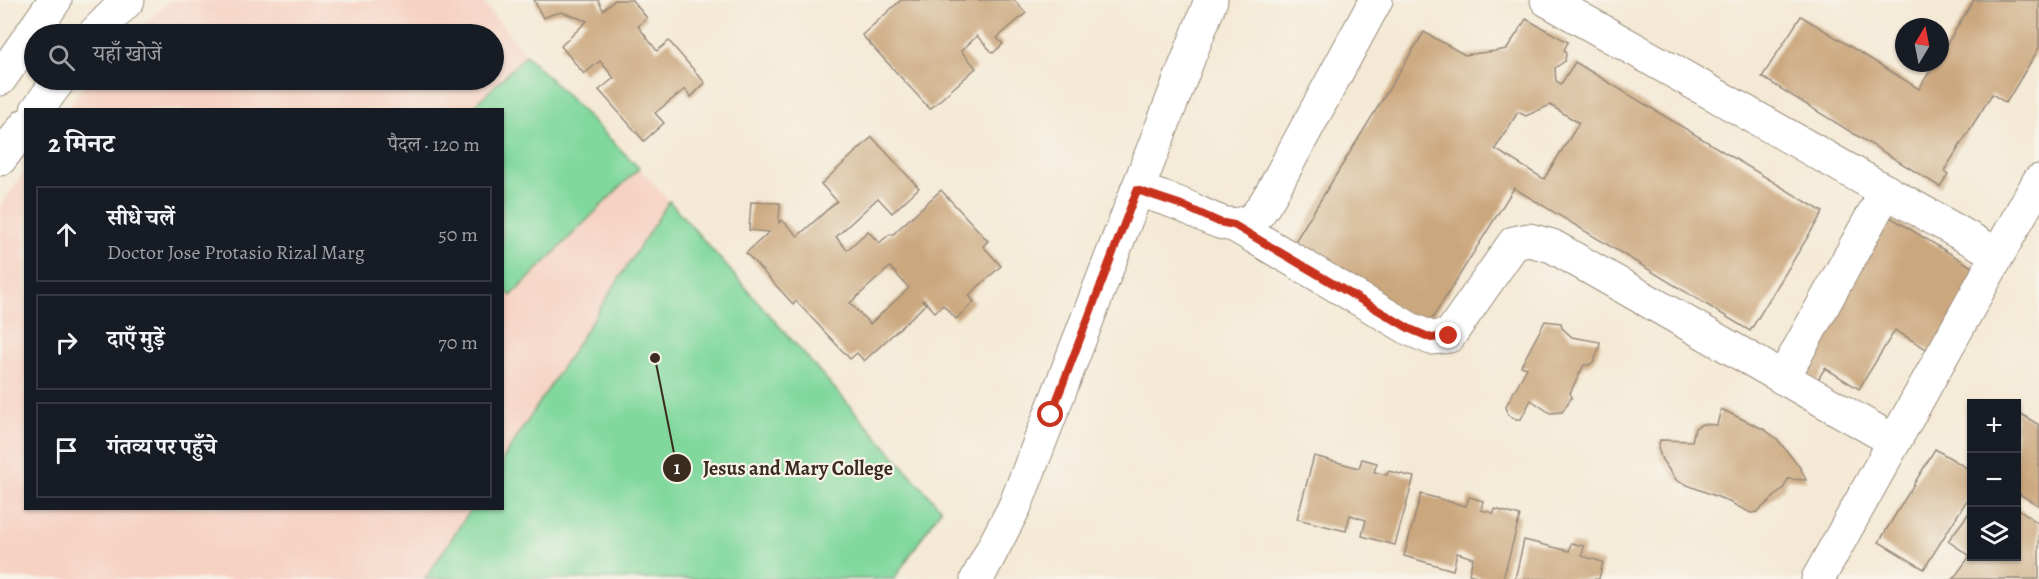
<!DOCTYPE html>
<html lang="hi">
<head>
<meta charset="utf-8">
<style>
  body { margin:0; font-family:Alegreya,"Noto Serif Devanagari",serif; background:#20242c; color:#f1f3f6 }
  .controls { position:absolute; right:18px; bottom:18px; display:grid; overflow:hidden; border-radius:0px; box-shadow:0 2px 4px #0004 }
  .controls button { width:54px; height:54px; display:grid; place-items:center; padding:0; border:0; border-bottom:2px solid #363941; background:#171b24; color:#f1f3f6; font:30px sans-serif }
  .compass { position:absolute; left:1895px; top:18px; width:54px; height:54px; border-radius:50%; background:#171b24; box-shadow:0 2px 4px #0004; rotate:10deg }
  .stop { position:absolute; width:18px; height:18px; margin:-14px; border:4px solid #c8321e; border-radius:50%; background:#fff }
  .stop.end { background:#c8321e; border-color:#fff; box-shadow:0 2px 6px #0008 }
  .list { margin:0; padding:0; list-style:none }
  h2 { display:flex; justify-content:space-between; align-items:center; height:78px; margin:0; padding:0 24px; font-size:26px }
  h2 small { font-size:20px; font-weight:400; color:#9ea1a6 }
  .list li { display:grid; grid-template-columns:39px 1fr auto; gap:18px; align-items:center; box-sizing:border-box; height:96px; margin:0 12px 12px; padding:0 12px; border:2px solid #363941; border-radius:0px }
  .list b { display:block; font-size:22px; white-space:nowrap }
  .list p { margin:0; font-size:20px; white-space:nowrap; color:#9ea1a6 }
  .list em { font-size:20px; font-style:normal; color:#9ea1a6 }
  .icon { flex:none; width:33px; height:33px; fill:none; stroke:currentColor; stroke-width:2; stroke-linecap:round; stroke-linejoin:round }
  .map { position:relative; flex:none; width:2039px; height:579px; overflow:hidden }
  .search { position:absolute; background:#171b24; box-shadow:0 2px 4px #0004; left:24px; top:24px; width:480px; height:66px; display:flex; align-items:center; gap:15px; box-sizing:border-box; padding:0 21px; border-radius:33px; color:#9ea1a6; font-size:22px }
  .panel { position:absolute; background:#171b24; box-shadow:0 2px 4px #0004; left:24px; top:108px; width:480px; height:402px; border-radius:0px }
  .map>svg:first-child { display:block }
  .built { fill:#f6d2c3 }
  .green { fill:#80d89d; stroke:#5e815e; stroke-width:1.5 }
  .building { fill:#cba77e; fill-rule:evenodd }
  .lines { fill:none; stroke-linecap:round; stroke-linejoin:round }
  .minor-casing { stroke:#988a7a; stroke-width:35 }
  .minor { stroke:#fff; stroke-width:33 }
  .route { stroke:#c8321e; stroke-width:8 }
  .leader { fill:none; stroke:#3b2a1e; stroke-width:2 }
  .callout-dot { fill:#3b2a1e; stroke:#f7f3e8; stroke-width:2 }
  .mark-label { font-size:18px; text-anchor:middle; font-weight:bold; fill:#fff }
  .callout-label { font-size:20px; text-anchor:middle; font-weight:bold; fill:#3b2a1e; stroke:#f7f3e8; stroke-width:4.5; stroke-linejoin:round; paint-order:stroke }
</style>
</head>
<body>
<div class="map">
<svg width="2039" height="579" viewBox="0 0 2039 579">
  <rect width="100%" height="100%" fill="#f7f3e8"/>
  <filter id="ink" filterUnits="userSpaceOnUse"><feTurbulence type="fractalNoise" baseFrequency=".0167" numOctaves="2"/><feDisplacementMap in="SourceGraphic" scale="12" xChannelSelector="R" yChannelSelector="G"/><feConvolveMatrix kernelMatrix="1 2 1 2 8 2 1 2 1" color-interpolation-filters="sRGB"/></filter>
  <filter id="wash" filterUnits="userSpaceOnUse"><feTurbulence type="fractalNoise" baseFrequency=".008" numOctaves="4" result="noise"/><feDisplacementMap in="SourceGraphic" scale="24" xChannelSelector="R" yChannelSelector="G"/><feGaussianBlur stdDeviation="1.35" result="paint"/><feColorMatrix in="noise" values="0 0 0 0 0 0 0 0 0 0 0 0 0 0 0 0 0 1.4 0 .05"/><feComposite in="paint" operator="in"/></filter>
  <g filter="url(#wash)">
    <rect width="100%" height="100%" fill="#f4e9d5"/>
    <path class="built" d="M170 0H481L526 55 639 168 669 201 941 509 894 579H0V207L25 170 26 508H502V110L67 109 88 80H494V34H134Z"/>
    <g class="green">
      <path d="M526 55 639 168 511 296 502 287V110L471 109Z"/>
      <path d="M669 201 941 509 894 579H425L471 509 502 508 503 459Z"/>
    </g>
    <g id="blocks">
      <g class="building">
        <path d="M534 0H598L603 10 615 0H632L647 18 638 26 657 51 669 41 705 83 691 97 685 89 655 113 664 123 644 141 599 90 614 78 600 61 584 74 561 46 587 21 562 12 553 14 543 18Z"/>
        <path d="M901 0H1014L1026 13 997 38 1003 44 993 53 977 36 961 51 976 68 930 109 862 35Z"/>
        <path d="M1974 0H2039V48L2006 103 1992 94 1944 171 1948 174 1940 187 1762 77 1801 16 1919 89 1935 63H1940V55Z"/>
        <path d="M1526 19 1568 42 1564 50 1566 54 1565 61 1555 68 1556 81 1561 84 1575 62 1823 212 1750 331 1514 188 1427 327 1294 243 1424 32 1465 55 1495 51 1507 49ZM1550 105 1579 123 1544 179 1495 149 1518 112 1526 116Z"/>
        <path d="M872 137 919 188 892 213 878 198 836 237 847 250 868 231 879 243 890 234 892 235 941 190 988 241 983 246 1001 266 969 295 974 302 956 319 943 305 935 312 924 300 922 301 926 304 864 361 857 353 850 359 796 301 793 304 746 253 769 232 749 230 751 202 780 203 779 223 782 220 798 236 837 201 821 184ZM890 267 909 288 870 324 850 303Z"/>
        <path d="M1890 217 1982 273 1933 353 1895 330 1859 389 1825 368 1817 381 1797 369Z"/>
        <path d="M1545 321 1561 323 1562 328 1572 337 1600 342 1599 349 1594 361 1589 365H1584L1570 393 1572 397 1562 412 1550 413 1531 400 1521 419H1516L1508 415 1506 406 1527 368 1521 366Z"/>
        <path d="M1721 409 1765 430 1777 439 1801 469 1806 480 1788 479 1783 489 1757 512 1751 513 1723 499 1677 481 1662 460 1658 448 1660 440 1692 441 1695 428 1702 424 1717 425Z"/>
        <path d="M2016 411 2039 425V506L2016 492Z"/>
        <path d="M1935 449 1972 471V492L1924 569 1879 542Z"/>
        <path d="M1314 456 1359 468 1362 459 1377 463 1374 472 1387 475 1388 471 1414 477 1395 545 1362 536 1366 520 1350 515 1346 531 1297 519Z"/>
        <path d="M1421 494 1466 506 1469 497 1483 501 1481 510 1494 513 1495 509 1520 516 1503 579H1488L1469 574 1473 558 1457 553 1453 570 1404 556Z"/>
        <path d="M2016 507 2039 524V579H1953L1970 556 1948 541 1972 509V556H2016Z"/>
        <path d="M1524 540 1569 551 1571 543 1584 546 1582 556 1603 562 1599 579H1515Z"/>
      </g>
    </g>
  </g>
  <g filter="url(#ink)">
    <use href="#blocks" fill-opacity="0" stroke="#988a7a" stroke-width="1.5"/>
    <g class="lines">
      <g class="minor-casing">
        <g id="minor">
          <path d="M1547 0 1997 254"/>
          <path d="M94 34 128 0"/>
          <path d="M0 79 55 0"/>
          <path d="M37 110 59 80"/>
          <path d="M0 159 26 125"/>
          <path d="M1137 190C1150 194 1164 198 1177 203 1198 210 1224 232 1247 222 1258 218 1265 203 1271 194L1376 0"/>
          <path d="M1234 225 1410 329 1431 338 1449 336 1514 243 1529 240 1552 246 1894 441"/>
          <path d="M1783 378 1886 191"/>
          <path d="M977 579 1015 506 1211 0"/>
          <path d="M1818 579 2039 181"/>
        </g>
      </g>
      <use href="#minor" class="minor"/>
    </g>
  </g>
  <g class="lines" filter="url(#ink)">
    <path class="route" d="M1051 415 1137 190 1179 204 1219 222 1234 225 1410 329 1431 338 1449 336"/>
  </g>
  <path class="leader" d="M655 358L677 468"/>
  <g class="callout-dot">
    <circle cx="655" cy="358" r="6"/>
    <circle cx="677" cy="468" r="15"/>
  </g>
  <g class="mark-label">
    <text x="677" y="474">1</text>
  </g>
  <g class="callout-label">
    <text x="798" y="475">Jesus and Mary College</text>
  </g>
</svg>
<div class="controls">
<button>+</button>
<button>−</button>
<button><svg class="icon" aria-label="layers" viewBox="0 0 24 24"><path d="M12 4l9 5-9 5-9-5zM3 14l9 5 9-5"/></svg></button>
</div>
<svg class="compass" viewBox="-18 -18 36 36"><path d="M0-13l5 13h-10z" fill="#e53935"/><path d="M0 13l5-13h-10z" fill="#9ea1a6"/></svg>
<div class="stop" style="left:1051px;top:415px"></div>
<div class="stop end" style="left:1449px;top:336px"></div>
<div class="search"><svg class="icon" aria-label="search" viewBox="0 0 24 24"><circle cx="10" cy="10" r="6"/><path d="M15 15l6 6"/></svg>यहाँ खोजें</div>
<section class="panel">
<h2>2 मिनट<small>पैदल · 120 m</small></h2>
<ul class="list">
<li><svg class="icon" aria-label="ahead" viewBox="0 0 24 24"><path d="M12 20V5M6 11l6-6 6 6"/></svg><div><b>सीधे चलें</b><p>Doctor Jose Protasio Rizal Marg</p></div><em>50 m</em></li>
<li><svg class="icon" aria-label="right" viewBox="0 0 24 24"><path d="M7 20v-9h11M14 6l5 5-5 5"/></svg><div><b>दाएँ मुड़ें</b></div><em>70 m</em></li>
<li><svg class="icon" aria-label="arrive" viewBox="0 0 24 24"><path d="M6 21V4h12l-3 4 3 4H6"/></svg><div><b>गंतव्य पर पहुँचे</b></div></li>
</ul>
</section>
</div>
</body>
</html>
